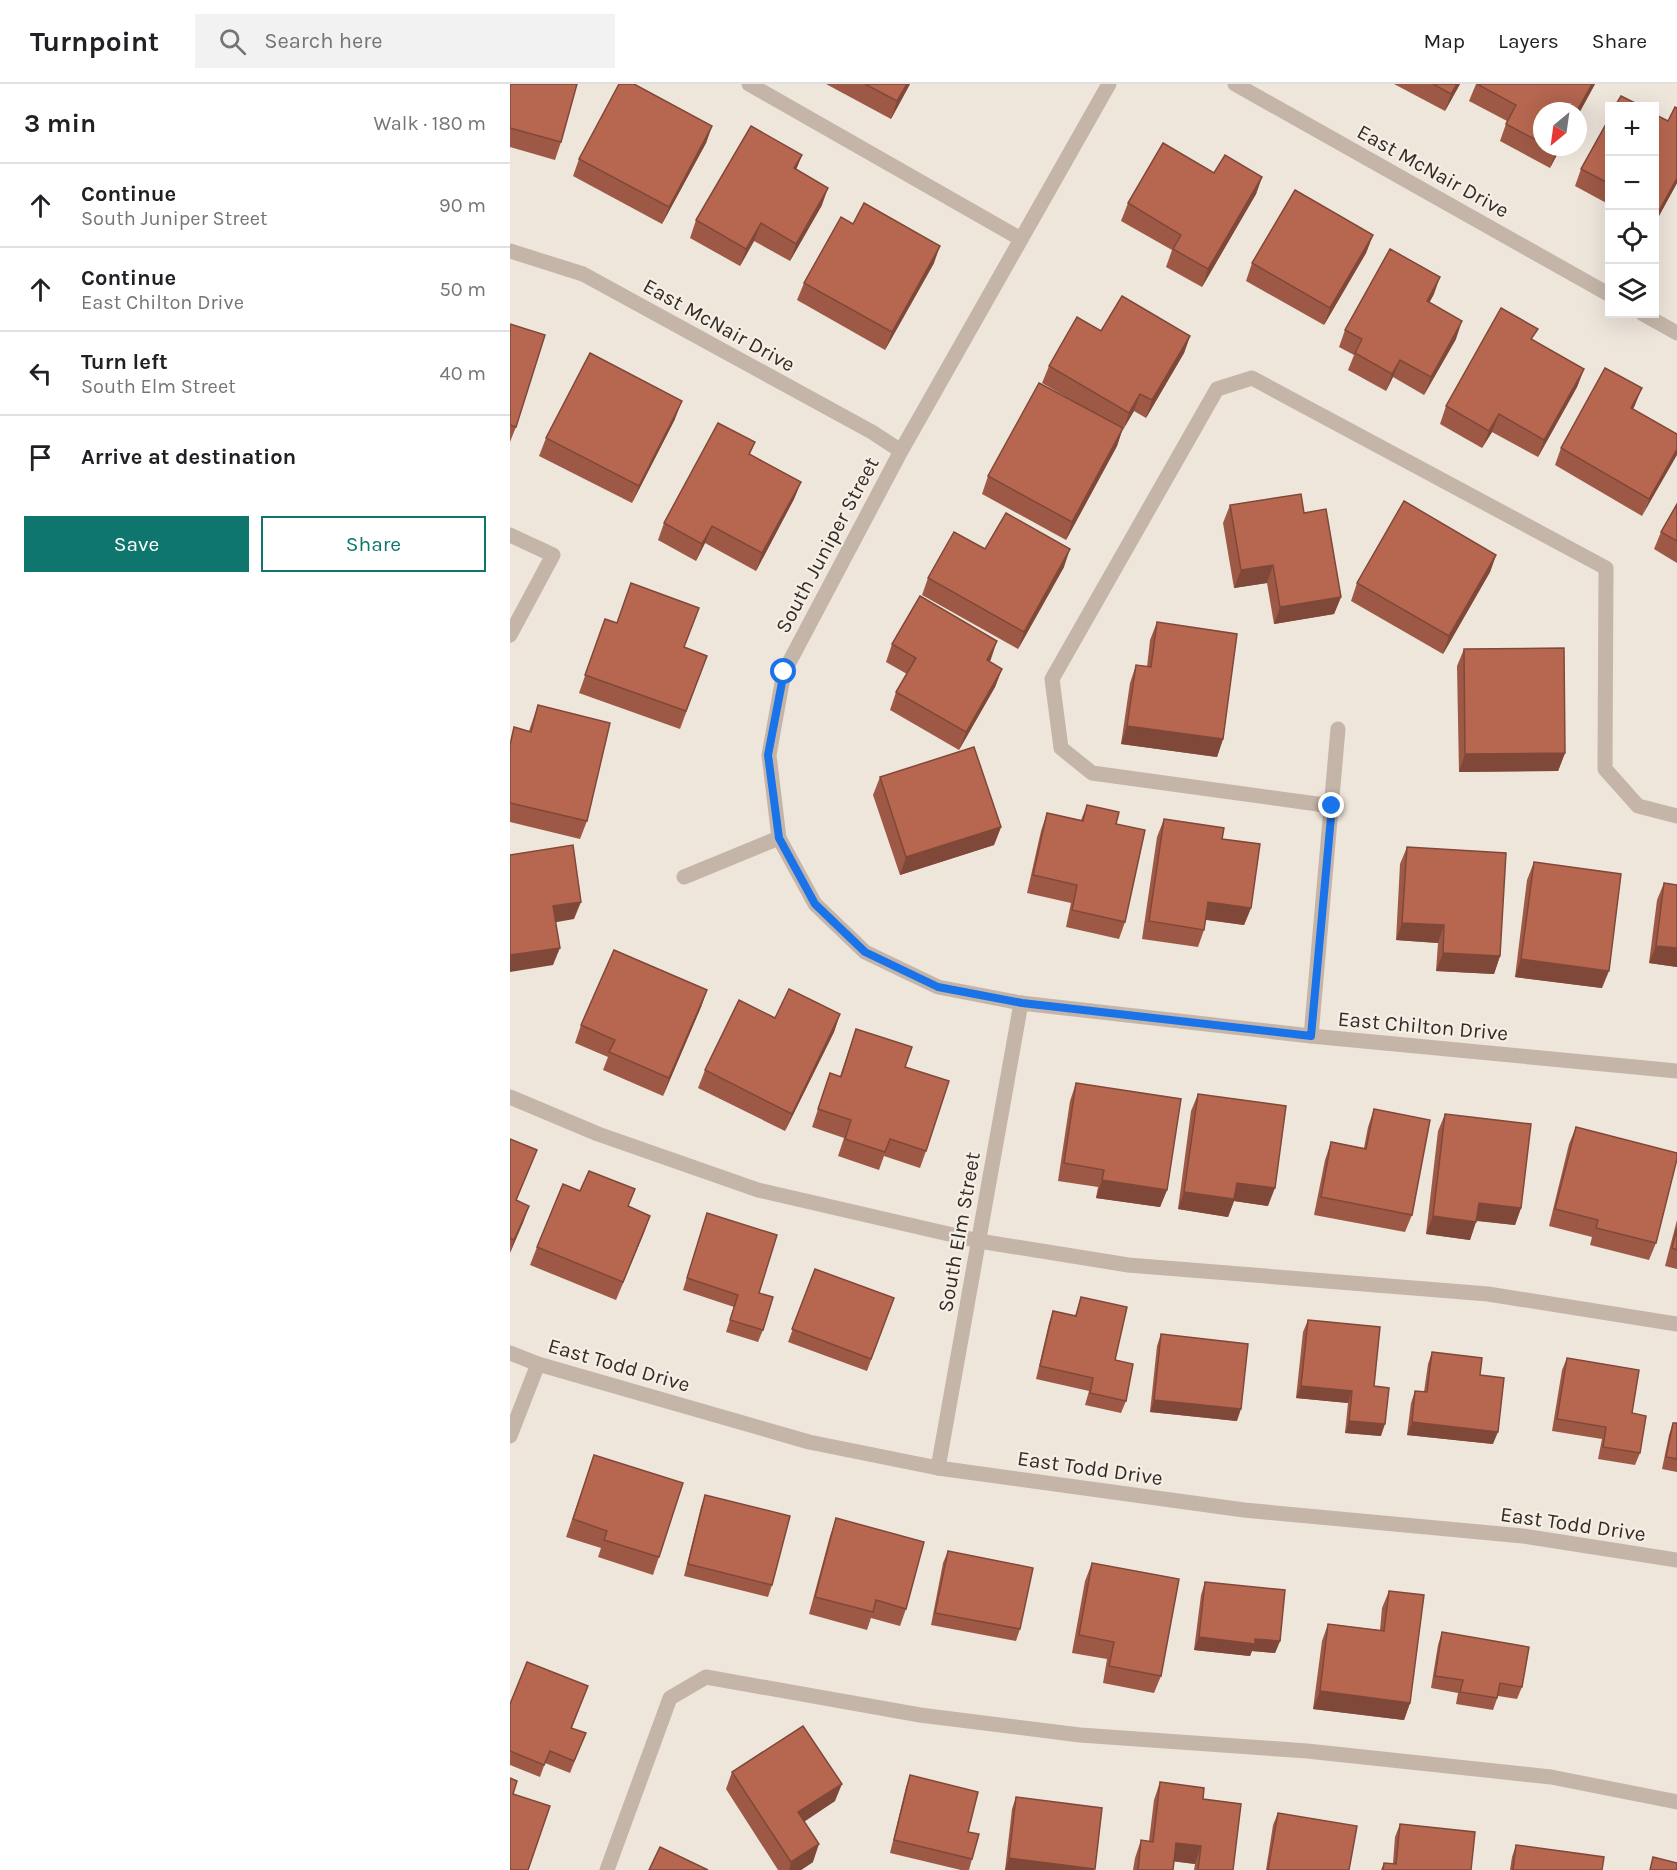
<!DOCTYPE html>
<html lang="en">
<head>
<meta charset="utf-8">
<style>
  body { margin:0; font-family:Karla,sans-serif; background:#f2f2f2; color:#202124 }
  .controls { position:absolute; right:18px; top:18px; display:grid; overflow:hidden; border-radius:0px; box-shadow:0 6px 24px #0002 }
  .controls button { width:54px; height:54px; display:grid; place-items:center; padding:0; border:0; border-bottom:2px solid #e0e0e0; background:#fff; color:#202124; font:30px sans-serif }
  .compass { position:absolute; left:1023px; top:18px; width:54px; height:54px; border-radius:50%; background:#fff; box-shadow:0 6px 24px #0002; rotate:209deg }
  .stop { position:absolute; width:18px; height:18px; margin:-14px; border:4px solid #1a73e8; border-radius:50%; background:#fff }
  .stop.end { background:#1a73e8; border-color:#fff; box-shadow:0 2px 6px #0008 }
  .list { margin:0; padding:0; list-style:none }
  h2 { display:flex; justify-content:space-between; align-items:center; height:78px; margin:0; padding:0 24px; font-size:26px }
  h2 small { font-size:20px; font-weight:400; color:#757577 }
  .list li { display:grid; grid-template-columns:39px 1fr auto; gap:18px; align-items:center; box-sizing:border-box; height:84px; padding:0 24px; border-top:2px solid #e0e0e0 }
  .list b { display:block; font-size:22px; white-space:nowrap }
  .list p { margin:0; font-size:20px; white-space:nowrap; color:#757577 }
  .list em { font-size:20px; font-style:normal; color:#757577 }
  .actions { display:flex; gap:12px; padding:18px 24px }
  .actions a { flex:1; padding:14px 0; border:2px solid #0f766e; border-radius:0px; text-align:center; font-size:21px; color:#0f766e }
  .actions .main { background:#0f766e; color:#fff }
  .icon { flex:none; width:33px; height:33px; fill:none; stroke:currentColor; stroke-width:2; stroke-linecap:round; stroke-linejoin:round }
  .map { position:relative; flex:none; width:1167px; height:1786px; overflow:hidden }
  header { display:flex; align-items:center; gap:36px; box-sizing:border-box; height:84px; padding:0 30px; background:#fff; border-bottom:2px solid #e0e0e0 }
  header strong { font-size:28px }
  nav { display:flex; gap:33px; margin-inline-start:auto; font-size:21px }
  .search { width:420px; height:54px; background:#f2f2f2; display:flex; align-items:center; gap:15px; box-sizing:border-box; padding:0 21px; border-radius:0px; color:#757577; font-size:22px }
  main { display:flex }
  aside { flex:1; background:#fff }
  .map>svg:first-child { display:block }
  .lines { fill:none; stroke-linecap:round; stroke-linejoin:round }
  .lane { stroke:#c4b5a8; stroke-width:15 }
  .street { stroke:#c4b5a8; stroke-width:15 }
  .wall { fill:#9d5945 }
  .shaded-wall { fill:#804838 }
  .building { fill:#b76750; stroke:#804838; stroke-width:1.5 }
  .route { stroke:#1a73e8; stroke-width:8 }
  .labels { text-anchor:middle; stroke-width:4.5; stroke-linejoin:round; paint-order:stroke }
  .street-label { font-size:21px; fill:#322b27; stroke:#f6efe6 }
</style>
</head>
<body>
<header>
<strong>Turnpoint</strong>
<div class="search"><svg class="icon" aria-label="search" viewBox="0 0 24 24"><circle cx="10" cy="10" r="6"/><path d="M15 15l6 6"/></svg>Search here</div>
<nav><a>Map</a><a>Layers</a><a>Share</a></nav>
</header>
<main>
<aside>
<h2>3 min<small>Walk · 180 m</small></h2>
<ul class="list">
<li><svg class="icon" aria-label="ahead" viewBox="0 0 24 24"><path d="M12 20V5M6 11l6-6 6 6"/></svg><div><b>Continue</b><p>South Juniper Street</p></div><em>90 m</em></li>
<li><svg class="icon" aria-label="ahead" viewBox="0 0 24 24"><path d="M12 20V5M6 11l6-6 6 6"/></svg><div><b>Continue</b><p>East Chilton Drive</p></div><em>50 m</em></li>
<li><svg class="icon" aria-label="left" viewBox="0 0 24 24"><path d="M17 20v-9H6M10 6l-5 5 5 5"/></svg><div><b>Turn left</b><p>South Elm Street</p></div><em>40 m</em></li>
<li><svg class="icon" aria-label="arrive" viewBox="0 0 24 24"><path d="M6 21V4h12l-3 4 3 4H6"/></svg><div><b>Arrive at destination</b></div></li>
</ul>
<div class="actions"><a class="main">Save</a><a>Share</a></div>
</aside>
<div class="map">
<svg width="1167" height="1786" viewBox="0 0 1167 1786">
  <rect width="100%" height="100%" fill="#eee5db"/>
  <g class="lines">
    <g class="lane">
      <path d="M239 0 511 155"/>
      <path d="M0 451 43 471 0 551"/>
      <path d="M822 722 582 689 551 664 542 595 707 305 742 294 1096 484 1095 685 1128 722 1167 732"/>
      <path d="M0 1013 88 1050 248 1106 469 1157 618 1181 978 1210 1167 1240"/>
      <path d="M97 1786 160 1614 196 1593 410 1631 570 1651 797 1667 1041 1693 1167 1718"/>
    </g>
    <g class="street">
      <path d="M599 0 391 367 274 588 259 671 269 754 305 820 355 868 428 903 511 919 801 952 1167 987"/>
      <path d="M725 0 1100 211"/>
      <path d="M0 167 73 190 362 348 391 367"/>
      <path d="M1133 230 1167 249"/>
      <path d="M174 793 269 754"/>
      <path d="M801 952 828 645"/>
      <path d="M0 1269 28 1280 299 1358 428 1384 734 1426 1013 1452 1167 1476"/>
      <path d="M0 1352 28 1280"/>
      <path d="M428 1384 511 919"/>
    </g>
  </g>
  <g class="wall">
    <path d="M0 0 51 58 45 76 0 63Z"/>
    <path d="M316 0H400L381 35Z"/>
    <path d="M884 0H950L935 27Z"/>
    <path d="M966 0H1085L1068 31V27H1032V63H1051L1040 84 990 57 997 37 959 17Z"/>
    <path d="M1144 30 1158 37 1167 99 1144 141Z"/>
    <path d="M1100 33V121L1065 102 1071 85Z"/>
    <path d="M202 42 196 59 152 140 63 92 69 75Z"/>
    <path d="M292 71 286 86 312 121 280 177 244 157 230 182 180 154 186 136Z"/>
    <path d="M704 89 752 93 746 110 692 203 656 183 662 166 611 137 618 119Z"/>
    <path d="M343 140 424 179 375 266 287 216 294 199Z"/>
    <path d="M863 151 856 169 814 241 736 197 742 179Z"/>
    <path d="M924 210 919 219 946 255 914 311 883 293 876 307 838 286 844 271 829 263 835 246Z"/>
    <path d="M0 240 6 343 0 358Z"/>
    <path d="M591 247 680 252 674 269 636 334 624 327 612 346 607 362 556 456 472 410 478 392 570 321 532 299 539 282Z"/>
    <path d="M1023 256 1074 285 1067 303 1028 373 982 348 972 364 930 340 936 322Z"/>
    <path d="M1125 321 1123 325 1167 350 1132 432 1045 381 1051 364Z"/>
    <path d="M165 335 122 419 29 372 36 354Z"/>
    <path d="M245 358 240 370 291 398 284 415 246 487 195 459 186 477 148 456 154 439Z"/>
    <path d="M1167 420V479L1144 465 1151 448Z"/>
    <path d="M720 421 794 429 831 513 824 530 764 540 757 499 724 504 713 439Z"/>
    <path d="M986 471 980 488 933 570 841 517 847 499Z"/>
    <path d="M554 483 508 565 412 511 418 494Z"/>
    <path d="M95 535 197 572 170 645 69 609Z"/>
    <path d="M647 538 713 655 707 673 611 660 620 599 626 581 637 583 640 556Z"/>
    <path d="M382 560 481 575 479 578 492 585 485 603 449 666 380 626 386 608 397 590 376 578Z"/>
    <path d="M954 565 1055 669 1048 687 949 688 947 582Z"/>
    <path d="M28 621 77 737 70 755 0 738V661L19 647Z"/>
    <path d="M370 693 491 743 484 761 390 791 363 711Z"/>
    <path d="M577 721 606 740 615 838 609 855 556 843 561 819 517 809 531 747 537 729 571 736Z"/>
    <path d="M654 735 712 755 741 824 734 841 696 836 694 846 688 863 632 855 647 753Z"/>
    <path d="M897 763 990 872 984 890 926 887 928 859 886 856 890 780Z"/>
    <path d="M1024 778 1092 904 1005 893 1017 796Z"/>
    <path d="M1154 799 1167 801V883L1139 879 1147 816Z"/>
    <path d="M197 906 191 923 153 1012 93 986 98 973 65 959 71 941Z"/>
    <path d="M330 930 324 948 275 1047 188 1004 195 986 265 934Z"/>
    <path d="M346 945 395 983 416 1067 410 1084 374 1072 369 1086 328 1072 334 1054 302 1043 320 989 330 992Z"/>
    <path d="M566 999 657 1106 650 1123 586 1114 588 1103 548 1097 560 1017Z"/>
    <path d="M688 1010 758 1122 724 1117 718 1133 668 1125 681 1027Z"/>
    <path d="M864 1025 902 1131 895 1148 804 1131 815 1076 821 1058 854 1064 858 1043Z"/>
    <path d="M935 1030 1011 1124 1005 1141 966 1137 960 1156 916 1150 928 1047Z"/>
    <path d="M1066 1043 1146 1159 1139 1176 1080 1161 1082 1153 1039 1142 1059 1060Z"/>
    <path d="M0 1055 20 1083 6 1117 19 1122 0 1169Z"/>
    <path d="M125 1105 118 1122 140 1132 106 1216 20 1181 27 1163 70 1107Z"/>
    <path d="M197 1129 249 1209 253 1246 248 1258 216 1248 224 1223 173 1206Z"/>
    <path d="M1167 1136V1185L1155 1182Z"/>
    <path d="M305 1185 384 1214 357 1287 278 1258Z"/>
    <path d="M571 1213 605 1276 616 1317 611 1329 575 1321 579 1307 526 1295 539 1239 543 1227 565 1232Z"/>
    <path d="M798 1236 864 1302 871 1352 835 1349 838 1319 786 1314 793 1248Z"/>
    <path d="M651 1250 727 1337 640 1328 647 1262Z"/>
    <path d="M922 1268 983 1360 897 1351 901 1319 905 1307 914 1308 918 1280Z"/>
    <path d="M1057 1274 1122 1329 1130 1369 1125 1381 1088 1375 1092 1355 1042 1347 1052 1286Z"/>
    <path d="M1163 1339H1167V1388L1152 1385 1159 1351Z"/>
    <path d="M84 1371 149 1473 143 1491 88 1473 91 1464 56 1453Z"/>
    <path d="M195 1411 262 1501 258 1513 174 1492 191 1423Z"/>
    <path d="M326 1434 396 1525 390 1542 361 1534 357 1546 299 1530 320 1452Z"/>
    <path d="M438 1467 510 1545 506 1557 421 1541 433 1479Z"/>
    <path d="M582 1479 651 1592 644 1609 593 1599 597 1575 562 1569 575 1497Z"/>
    <path d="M695 1498 770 1557 765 1569 742 1567 740 1572 684 1566 691 1511Z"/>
    <path d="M879 1507 900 1619 894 1636 803 1625 812 1557 818 1540 870 1546 872 1524Z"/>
    <path d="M932 1548 1012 1603 1007 1615 988 1612 983 1626 946 1620 948 1609 921 1604 928 1561Z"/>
    <path d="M78 1602 62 1644 76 1649 60 1689 35 1679 30 1693 0 1681V1620Z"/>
    <path d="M222 1688 325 1717 294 1737 303 1778 291 1786H268L216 1705Z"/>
    <path d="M400 1691 458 1748 462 1775 459 1786H451L380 1769 396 1703Z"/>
    <path d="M650 1698 693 1715 723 1786H684L685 1780 664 1777 663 1786H623L625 1774 631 1756 639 1757 644 1716Z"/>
    <path d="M506 1713 584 1786H495L502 1725Z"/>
    <path d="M768 1729 839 1786H756L763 1741Z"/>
    <path d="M890 1740 961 1786H871L874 1779H883L885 1753Z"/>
    <path d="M1006 1761 1092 1786H1000L1002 1773Z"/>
  </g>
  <g class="shaded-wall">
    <path d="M397 0H400L381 35 387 17Z"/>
    <path d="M947 0H950L935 27 941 10Z"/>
    <path d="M1082 0H1085L1068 31 1067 27Z"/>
    <path d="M202 42 196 59 152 140 159 123Z"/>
    <path d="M1048 63H1051L1040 84 1046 67Z"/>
    <path d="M292 71 285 88 284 84Z"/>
    <path d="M752 93 746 110 692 203 698 185Z"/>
    <path d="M1167 94V99L1144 141 1149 127Z"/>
    <path d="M318 104 312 121 280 177 286 160Z"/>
    <path d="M251 139 244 157 230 182 236 165Z"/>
    <path d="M863 151 856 169 814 241 820 224Z"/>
    <path d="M430 162 424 179 375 266 382 248Z"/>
    <path d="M930 193 924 210 910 235 917 217Z"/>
    <path d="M952 237 946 255 914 311 921 293Z"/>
    <path d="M680 252 674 269 636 334 642 316Z"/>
    <path d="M890 276 883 293 876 307 882 290Z"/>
    <path d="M1074 285 1067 303 1028 373 1034 356Z"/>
    <path d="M1132 304 1125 321 1115 341 1121 324Z"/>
    <path d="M630 310 624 327 613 346 619 329Z"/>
    <path d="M172 317 165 335 122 419 129 402Z"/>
    <path d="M989 330 982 348 972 364 979 347Z"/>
    <path d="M613 344 607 362 556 456 562 438Z"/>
    <path d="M1167 365V371L1132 432 1139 415Z"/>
    <path d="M291 398 284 415 246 487 252 469Z"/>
    <path d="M202 442 195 459 186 477 192 460Z"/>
    <path d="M560 465 554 483 508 565 514 548Z"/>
    <path d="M986 471 980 488 933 570 939 552Z"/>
    <path d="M763 481 757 499 724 504 731 486Z"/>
    <path d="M831 513 824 530 764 540 770 523Z"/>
    <path d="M487 557 481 575 470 594 477 576Z"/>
    <path d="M492 585 485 603 449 666 456 648Z"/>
    <path d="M617 642 713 655 707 673 611 660Z"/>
    <path d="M1055 669 1048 687 949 688 955 670Z"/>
    <path d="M491 743 484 761 390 791 396 773Z"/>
    <path d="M71 818 64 835 36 840 43 822Z"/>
    <path d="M698 818 741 824 734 841 692 835Z"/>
    <path d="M892 839 934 841 928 859 886 856Z"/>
    <path d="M1146 862 1167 864V883L1139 879Z"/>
    <path d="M50 864 43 881 0 888V871Z"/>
    <path d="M933 869 990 872 984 890 926 887Z"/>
    <path d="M1011 875 1099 887 1092 904 1005 893Z"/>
    <path d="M197 906 191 923 153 1012 159 994Z"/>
    <path d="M330 930 324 948 275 1047 282 1030Z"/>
    <path d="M592 1096 657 1106 650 1123 586 1114Z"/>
    <path d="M727 1099 765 1104 758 1122 724 1117 718 1133 668 1125 674 1108Z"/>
    <path d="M969 1119 1011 1124 1005 1141 962 1136Z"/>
    <path d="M19 1122 13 1139 0 1169 4 1156Z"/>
    <path d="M140 1132 134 1149 106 1216 113 1198Z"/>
    <path d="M923 1132 966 1138 960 1156 916 1150Z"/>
    <path d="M791 1302 842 1307 838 1319 786 1314Z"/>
    <path d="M644 1316 731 1325 727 1337 640 1328Z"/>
    <path d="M839 1337 875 1340 871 1352 835 1349Z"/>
    <path d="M902 1338 988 1348 983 1360 897 1351Z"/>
    <path d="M689 1553 745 1555 770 1557 765 1569 742 1567 740 1572 684 1566Z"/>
    <path d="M810 1607 900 1619 894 1636 803 1625Z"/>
    <path d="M332 1700 325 1717 282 1746 288 1728Z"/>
    <path d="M666 1759 691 1762 685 1780 660 1777Z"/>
    <path d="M309 1760 303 1778 291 1786H279L281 1778Z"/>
    <path d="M499 1774 585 1785 584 1786H495Z"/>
  </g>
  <g class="building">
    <path d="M0 0H67L51 58 0 44Z"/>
    <path d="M109 0H124L202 42 159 123 69 75Z"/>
    <path d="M355 0H397L387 17Z"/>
    <path d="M923 0H947L941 10Z"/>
    <path d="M967 0H1082L1067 27H1032V59L996 40 1006 21Z"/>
    <path d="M1111 12 1131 22H1105Z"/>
    <path d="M1165 23 1167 24V94L1149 127 1144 125V30L1158 37Z"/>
    <path d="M1100 33V100L1071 85Z"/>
    <path d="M241 42 292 71 284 84 318 104 286 160 251 139 236 165 186 136Z"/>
    <path d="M653 59 704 89 715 71 752 93 698 185 663 165 671 151 618 119Z"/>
    <path d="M1040 63H1048L1046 67Z"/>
    <path d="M785 106 863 151 820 224 742 179Z"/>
    <path d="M354 119 430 162 382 248 294 199 331 133 343 140Z"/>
    <path d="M880 165 930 193 917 217 952 237 921 293 890 276 882 290 845 269 852 255 835 246Z"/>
    <path d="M612 212 680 252 642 316 630 310 619 329 539 282 567 233 591 247Z"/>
    <path d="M991 224 1028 245 1021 255 1074 285 1034 356 989 330 979 347 936 322Z"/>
    <path d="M0 240 35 251 6 343 0 341Z"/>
    <path d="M80 269 172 317 129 402 36 354Z"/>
    <path d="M1095 284 1132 304 1121 324 1167 350V365L1139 415 1051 364Z"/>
    <path d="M529 299 613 344 562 438 478 392Z"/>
    <path d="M208 339 245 358 239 370 291 398 252 469 202 442 192 460 154 439Z"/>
    <path d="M791 410 794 429 816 425 831 513 770 523 763 481 731 486 720 421Z"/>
    <path d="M894 417 986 471 939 552 847 499Z"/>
    <path d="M1167 420V457L1151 448Z"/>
    <path d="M496 429 560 465 514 548 418 494 444 448 475 465Z"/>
    <path d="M121 499 189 524 174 563 197 572 176 627 75 591 95 535 107 539Z"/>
    <path d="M410 512 487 557 477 576 492 585 456 648 386 608 406 574 382 560Z"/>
    <path d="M647 538 727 550 713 655 617 642 626 581 641 583Z"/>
    <path d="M1054 564 1055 669 955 670 954 565Z"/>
    <path d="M28 621 100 639 77 737 0 719V661L4 643 21 648Z"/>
    <path d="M464 663 491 743 396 773 370 693Z"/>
    <path d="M577 721 609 728 606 740 635 746 615 838 562 826 567 801 523 791 537 729 573 737Z"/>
    <path d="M654 735 714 744 712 755 750 760 741 824 698 818 694 846 639 837Z"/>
    <path d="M63 761 71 818 43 822 50 864 0 871V771Z"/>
    <path d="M897 763 996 769 990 872 933 869 934 841 892 839Z"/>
    <path d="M1024 778 1111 790 1099 887 1011 875Z"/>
    <path d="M1154 799 1167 801V864L1146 862Z"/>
    <path d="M104 866 197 906 159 994 99 968 105 956 71 941Z"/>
    <path d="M279 905 330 930 282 1030 195 986 229 916 265 934Z"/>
    <path d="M346 945 402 963 395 983 439 997 416 1067 380 1055 375 1068 335 1055 341 1036 308 1025 320 989 331 993Z"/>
    <path d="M566 999 671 1015 657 1106 592 1096 594 1086 554 1079Z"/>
    <path d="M688 1010 776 1022 765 1104 727 1099 724 1115 674 1108Z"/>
    <path d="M864 1025 920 1036 902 1131 811 1113 821 1058 856 1065Z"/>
    <path d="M935 1030 1021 1040 1011 1124 969 1119 966 1138 923 1132Z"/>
    <path d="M1066 1043 1167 1069V1075L1146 1159 1086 1144 1088 1136 1045 1125Z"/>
    <path d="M0 1055 27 1066 6 1116 19 1122 4 1156 0 1154Z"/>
    <path d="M79 1087 125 1105 118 1122 140 1132 113 1198 27 1163 53 1100 70 1107Z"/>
    <path d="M197 1129 267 1151 249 1209 263 1213 253 1246 220 1236 228 1211 177 1194Z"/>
    <path d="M1167 1144V1166L1162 1164Z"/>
    <path d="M305 1185 384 1214 361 1275 282 1245Z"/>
    <path d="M571 1213 617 1223 605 1276 623 1280 616 1317 580 1309 583 1294 530 1282 543 1227 566 1232Z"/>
    <path d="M798 1236 870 1243 864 1302 879 1304 875 1340 839 1337 842 1307 791 1302Z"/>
    <path d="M651 1250 738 1260 731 1325 644 1316Z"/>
    <path d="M922 1268 972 1274 970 1291 994 1294 988 1348 902 1338 905 1307 917 1308Z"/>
    <path d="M1057 1274 1129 1286 1122 1329 1136 1332 1130 1369 1093 1363 1096 1343 1047 1335Z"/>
    <path d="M1163 1339H1167V1375L1156 1373Z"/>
    <path d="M84 1371 173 1399 149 1473 94 1456 97 1447 63 1435Z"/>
    <path d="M195 1411 280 1432 262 1501 178 1480Z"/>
    <path d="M326 1434 414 1458 396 1525 366 1516 363 1528 305 1513Z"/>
    <path d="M438 1467 523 1484 510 1545 425 1529Z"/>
    <path d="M582 1479 669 1495 651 1592 599 1582 604 1558 569 1551Z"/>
    <path d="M695 1498 775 1506 770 1557 745 1555V1560L689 1553Z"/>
    <path d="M879 1507 914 1511 900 1619 810 1607 818 1540 874 1547Z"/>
    <path d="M932 1548 1019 1563 1012 1603 990 1599 987 1614 950 1608 953 1596 925 1592Z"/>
    <path d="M17 1578 78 1602 61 1644 76 1649 64 1677 40 1667 34 1681 0 1667V1620Z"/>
    <path d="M293 1642 332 1700 288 1728 309 1760 281 1778 222 1688Z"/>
    <path d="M400 1691 468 1708 458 1748 469 1750 462 1775 384 1756Z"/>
    <path d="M0 1694 7 1697 3 1710 40 1722 18 1786H0Z"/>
    <path d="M650 1698 694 1704 693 1715 731 1720 723 1786H688L691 1762 666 1759 663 1786H628L631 1756 643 1758Z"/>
    <path d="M506 1713 592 1724 585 1785 499 1774Z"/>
    <path d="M768 1729 847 1742 839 1786H758Z"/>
    <path d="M890 1740 965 1748 961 1786H873L874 1779 886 1780Z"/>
    <path d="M1006 1761 1094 1773 1092 1786H1003Z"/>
    <path d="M150 1763 198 1786H139Z"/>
    <path d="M1143 1773 1167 1779V1786H1140Z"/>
  </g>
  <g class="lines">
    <path class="route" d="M274 588 258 671 269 754 305 820 355 868 428 903 512 919 801 952 822 722"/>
  </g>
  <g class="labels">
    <g class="street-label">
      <text transform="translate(923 87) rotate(29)" y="7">East McNair Drive</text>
      <text transform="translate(209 241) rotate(29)" y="7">East McNair Drive</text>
      <text transform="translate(317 461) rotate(-62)" y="7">South Juniper Street</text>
      <text transform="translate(913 942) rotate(5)" y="7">East Chilton Drive</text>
      <text transform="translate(449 1148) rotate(-80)" y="7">South Elm Street</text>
      <text transform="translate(109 1281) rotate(16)" y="7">East Todd Drive</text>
      <text transform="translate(580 1384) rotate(8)" y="7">East Todd Drive</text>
      <text transform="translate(1063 1440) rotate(8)" y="7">East Todd Drive</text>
    </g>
  </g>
</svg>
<div class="controls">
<button>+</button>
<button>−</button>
<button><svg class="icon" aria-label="locate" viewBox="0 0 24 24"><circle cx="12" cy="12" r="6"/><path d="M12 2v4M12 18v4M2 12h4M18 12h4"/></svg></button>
<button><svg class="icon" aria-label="layers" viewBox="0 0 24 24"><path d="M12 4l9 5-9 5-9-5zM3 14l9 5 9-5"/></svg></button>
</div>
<svg class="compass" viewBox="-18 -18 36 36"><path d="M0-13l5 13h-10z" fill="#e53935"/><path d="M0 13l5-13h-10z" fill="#757577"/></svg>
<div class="stop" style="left:274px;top:588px"></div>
<div class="stop end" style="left:822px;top:722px"></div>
</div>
</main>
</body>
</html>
